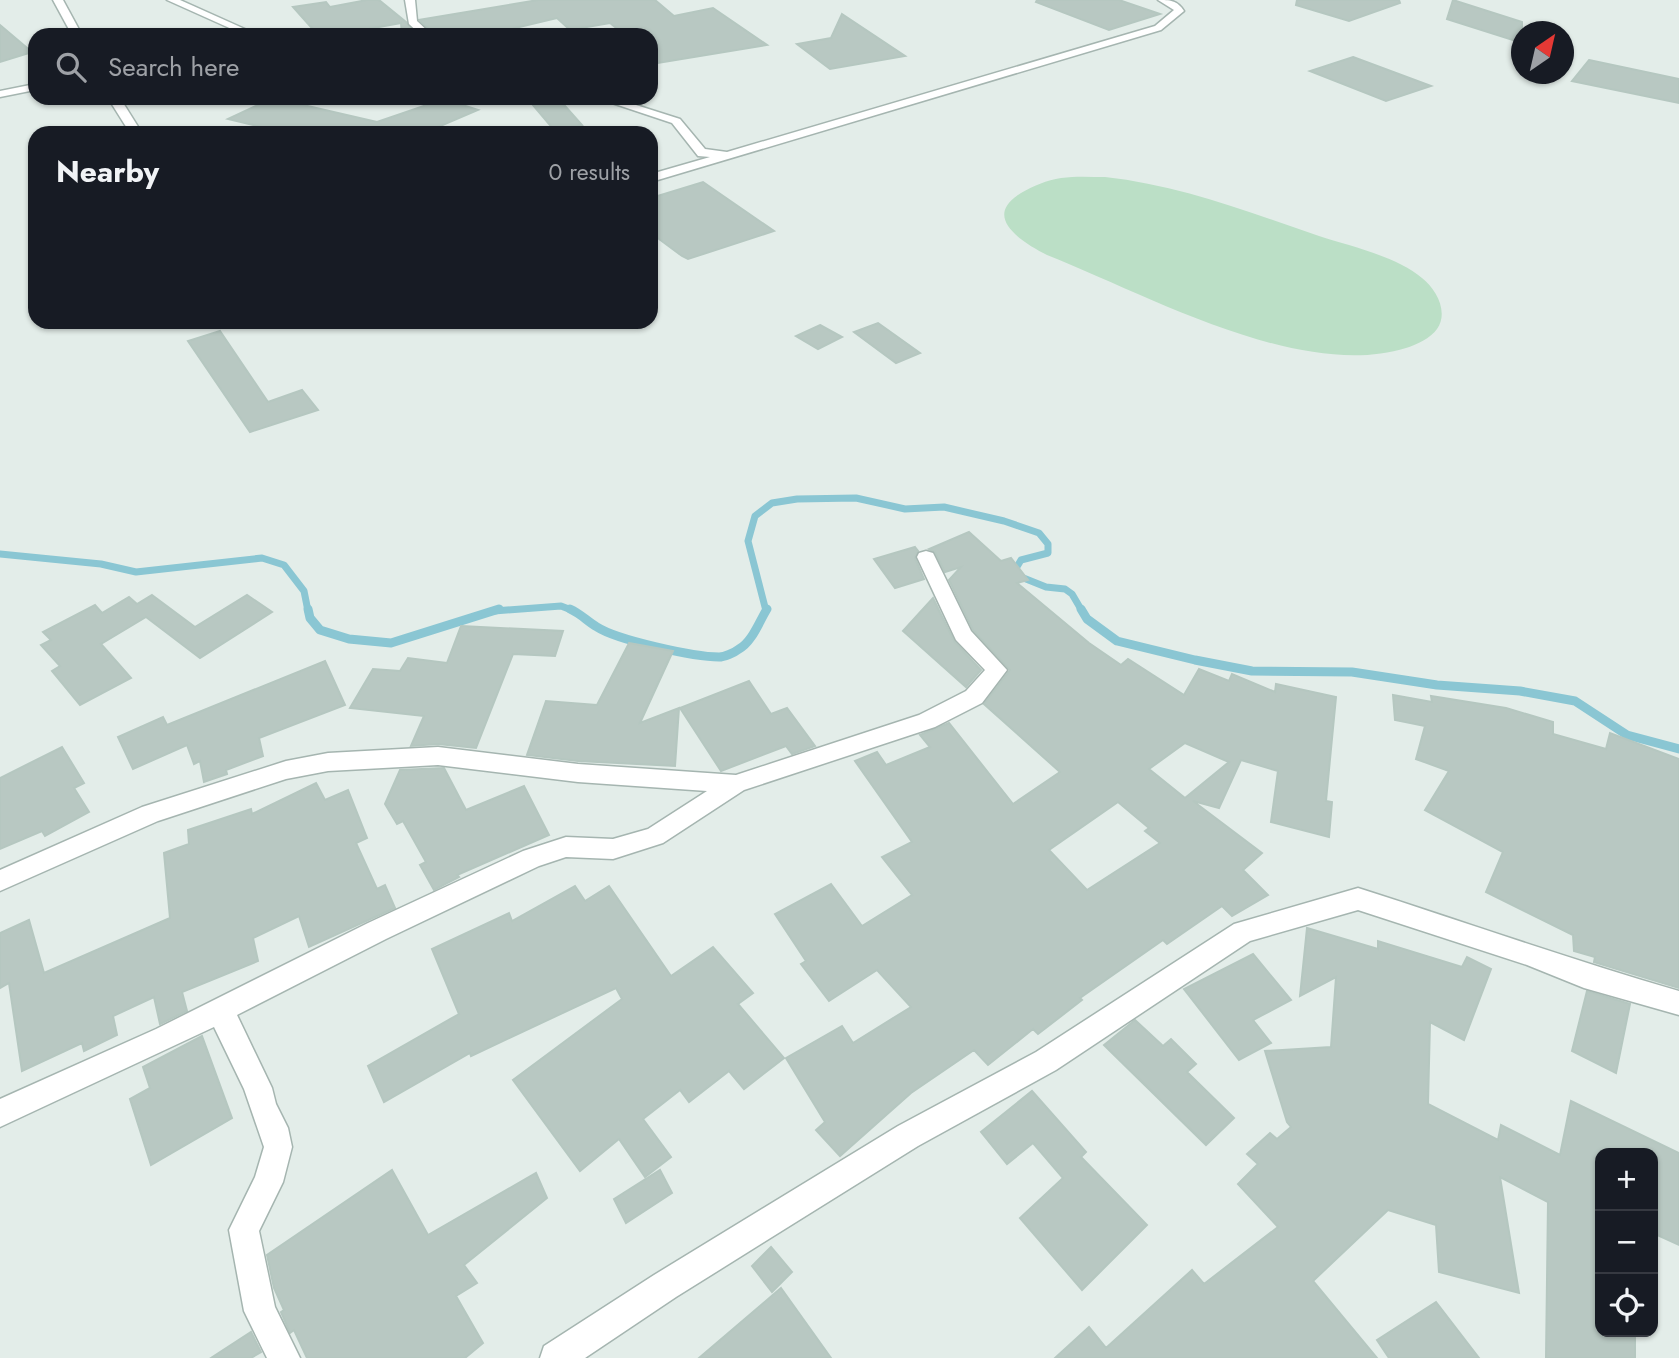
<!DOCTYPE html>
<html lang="en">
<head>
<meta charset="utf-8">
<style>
  body { margin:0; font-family:Jost,sans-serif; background:#242831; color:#f1f3f6 }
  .controls { position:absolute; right:21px; bottom:21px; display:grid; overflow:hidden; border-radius:14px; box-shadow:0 2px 5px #0004 }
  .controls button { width:63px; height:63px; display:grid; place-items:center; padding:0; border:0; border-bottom:2px solid #363941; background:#171b24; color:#f1f3f6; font:35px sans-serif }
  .compass { position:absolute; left:1511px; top:21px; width:63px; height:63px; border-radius:50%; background:#171b24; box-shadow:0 2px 5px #0004; rotate:34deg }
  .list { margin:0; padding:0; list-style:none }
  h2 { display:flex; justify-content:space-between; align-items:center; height:91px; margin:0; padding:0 28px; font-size:30px }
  h2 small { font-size:23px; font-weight:400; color:#9ea1a6 }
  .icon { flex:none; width:38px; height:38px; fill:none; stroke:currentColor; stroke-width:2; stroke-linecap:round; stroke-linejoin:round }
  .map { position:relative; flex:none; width:1679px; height:1358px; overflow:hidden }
  .search { position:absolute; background:#171b24; box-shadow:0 2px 5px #0004; left:28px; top:28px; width:630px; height:77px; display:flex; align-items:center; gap:18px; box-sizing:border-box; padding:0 24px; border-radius:21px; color:#9ea1a6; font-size:26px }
  .panel { position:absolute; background:#171b24; box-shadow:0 2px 5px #0004; left:28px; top:126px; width:630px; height:203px; border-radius:21px }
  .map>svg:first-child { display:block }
  .green { fill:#bbdfc6 }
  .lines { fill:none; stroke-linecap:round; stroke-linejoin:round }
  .stream-far1 { stroke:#8ac6d3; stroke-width:7 }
  .stream { stroke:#8ac6d3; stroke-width:9 }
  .building { fill:#b8c8c2; stroke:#b5c7c0; stroke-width:2; fill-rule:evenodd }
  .minor-casing { stroke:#a5b5b0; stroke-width:3 }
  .minor { fill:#fff; fill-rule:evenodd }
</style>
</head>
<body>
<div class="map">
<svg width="1679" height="1358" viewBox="0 0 1679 1358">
  <rect width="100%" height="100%" fill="#e3ede9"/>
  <path class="green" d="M1105 177C1179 185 1249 212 1319 236 1350 246 1398 257 1422 278 1436 289 1449 312 1437 329 1431 338 1416 345 1406 348 1300 381 1146 294 1047 255 1022 242 981 217 1021 193 1033 186 1047 180 1061 178 1076 176 1090 177 1105 177Z"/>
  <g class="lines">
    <g class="stream-far1">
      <path d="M0 554 101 564 136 572 262 558 284 565 304 591 308 611"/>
      <path d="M494 611 561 606 574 611"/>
      <path d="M766 611 748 541 755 516 772 503 797 499 856 498 905 509 944 507 1004 521 1039 533 1048 544V553L1021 560 1015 570 1016 575 1046 587 1065 589 1072 594 1082 611"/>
    </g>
    <g class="stream">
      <path d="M308 609 310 618 320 630 349 639 391 643 499 609"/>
      <path d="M570 609C581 614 587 621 597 627 617 640 694 657 719 657 724 657 734 653 739 649 752 642 759 622 767 609"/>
      <path d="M1081 609 1087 619 1117 641 1195 660 1252 671 1352 672 1437 685 1520 691 1575 701 1627 735 1679 749"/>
    </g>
  </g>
  <g class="building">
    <path d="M367 0H379L406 22 417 35H402L401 23 335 35H318L293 7 326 2 330 7Z"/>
    <path d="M538 0H655L674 16 713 8 767 45 651 64V35H625L610 23 570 30 557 18 486 35H435L419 20Z"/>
    <path d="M1037 0H1119L1160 14 1109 30 1036 2Z"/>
    <path d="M1297 0H1399L1400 3 1349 21 1296 5Z"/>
    <path d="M1453 0 1522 22V43L1447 19Z"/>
    <path d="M842 14 905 56 830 69 797 44 831 38Z"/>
    <path d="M0 25 32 52 0 62Z"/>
    <path d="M1353 57 1431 86 1386 101 1310 71Z"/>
    <path d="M1589 60 1679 79V103L1572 81Z"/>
    <path d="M273 98 377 122 444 99 478 110 424 133H287L228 119Z"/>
    <path d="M527 98H558L582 125 554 130Z"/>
    <path d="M703 182 774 231 688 259 682 256 651 233V198Z"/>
    <path d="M878 323 920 353 896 363 854 332Z"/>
    <path d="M820 325 842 337 818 349 796 336Z"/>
    <path d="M220 331 268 402 302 390 318 410 250 432 188 341Z"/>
    <path d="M969 532 1001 561 1011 558 1028 580 1017 583 1089 643 1121 665 1128 659 1184 695 1199 669 1229 681 1232 674 1275 692 1276 684 1336 697 1326 801 1332 802 1329 837 1271 822 1278 771 1241 760 1219 808 1193 801 1262 853 1243 870 1268 895 1232 916 1222 906 1167 944 1163 940 1080 998 1082 1000 1038 1034 1033 1029 988 1065 974 1050 911 1093 840 1156 816 1130 825 1122 786 1058 842 1026 853 1043 911 1007 877 970 829 1001 801 964 806 961 775 914 831 884 862 926 912 895 882 857 912 842 855 761 877 752 886 765 930 747 920 735 949 723 1013 804 1060 772 984 704 1010 670 973 630 949 580 961 567 945 572 935 552 929 549ZM1185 743 1229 762 1185 798 1149 769ZM1118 802 1149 828 1145 831 1160 843 1087 890 1049 850Z"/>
    <path d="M915 547 918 551 915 558 924 579 895 588 874 559Z"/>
    <path d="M152 595 195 627 247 595 272 612 200 658 146 617 101 644 131 678 80 705 52 671 60 666 41 645 51 640 43 632 95 605 102 613 129 597 137 604Z"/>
    <path d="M933 598 954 641 981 670 966 687 903 631Z"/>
    <path d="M461 626 563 631 555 656 513 654 476 748 438 744 411 746 424 716 350 708 373 669 400 671 408 658 447 663Z"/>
    <path d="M629 643 673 651 640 723 679 708 675 766 578 761 527 755 546 701 597 705Z"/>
    <path d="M325 661 345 705 259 738 263 756 226 770 227 774 204 782 200 761 194 764 187 745 133 769 118 737 163 717 167 725Z"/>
    <path d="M749 681 771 714 787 708 815 746 792 754 786 746 721 771 680 708Z"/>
    <path d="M1393 695 1432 702 1431 696 1506 708 1553 722V734L1606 749 1610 733 1679 759V988L1594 962 1595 957 1574 951 1573 935 1486 892 1503 852 1425 810 1449 771 1416 759 1425 726 1395 720Z"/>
    <path d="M62 747 84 783 74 788 89 812 45 836 42 831 0 849V778Z"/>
    <path d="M444 768 466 810 524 786 549 835 457 875 459 877 434 890 420 865 426 862 403 821 397 824 385 804 400 770Z"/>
    <path d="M316 783 325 800 348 790 367 838 356 843 377 889 385 885 395 908 309 947 299 916 253 938 258 961 182 992 187 1011 160 1024 154 997 113 1016 117 1035 84 1051 82 1043 22 1071 9 983 0 988V933L29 920 44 973 170 918 164 853 189 844 188 830 251 809 252 814Z"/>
    <path d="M575 886 585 901 609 886 671 976 713 947 753 993 738 1004 784 1058 744 1089 729 1071 689 1102 680 1090 643 1119 671 1157 645 1177 619 1139 580 1171 513 1080 622 999 616 988 471 1056 470 1053 384 1102 368 1066 459 1014 432 949 509 913 512 921Z"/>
    <path d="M1307 928 1378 949V941L1462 967 1467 957 1491 969 1464 1040 1430 1022 1428 1104 1498 1140 1501 1125 1560 1155 1571 1101 1679 1153V1245L1653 1233V1153H1600V1332H1635V1358H1546L1548 1202 1500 1177 1519 1293 1439 1272 1436 1225 1388 1210 1313 1281 1377 1358H1055L1089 1327 1106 1348 1192 1270 1204 1284 1278 1227 1238 1184 1258 1164 1247 1154 1270 1133 1277 1139 1291 1127 1287 1122 1265 1051 1331 1047 1336 977 1300 996Z"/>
    <path d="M1253 954 1291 1000 1253 1020 1271 1043 1239 1060 1184 989Z"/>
    <path d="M1587 991 1630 1004 1616 1073 1572 1051Z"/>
    <path d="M1135 1020 1163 1046 1171 1039 1196 1064 1187 1072 1234 1118 1206 1145 1104 1045Z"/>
    <path d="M202 1036 232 1118 151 1165 130 1099 150 1088 143 1067Z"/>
    <path d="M1032 1091 1086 1152 1081 1157 1147 1225 1082 1290 1020 1218 1063 1178 1033 1143 1007 1164 981 1132Z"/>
    <path d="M392 1170 428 1235 536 1173 547 1198 464 1265 477 1283 456 1296 483 1343 465 1358H307L294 1330 290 1333 281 1312 284 1310 274 1288 267 1255Z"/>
    <path d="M660 1170 672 1193 626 1223 614 1199Z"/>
    <path d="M771 1247 792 1272 772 1292 752 1266Z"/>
    <path d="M781 1288 831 1358H699Z"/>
    <path d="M1436 1302 1479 1358H1389L1377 1340Z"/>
    <path d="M251 1332 261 1352 251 1358H211Z"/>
  </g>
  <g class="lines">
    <g class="minor-casing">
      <g id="minor">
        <path d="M53 0H63L82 35H72Z"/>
        <path d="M167 0H180L258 35H245Z"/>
        <path d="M405 0H415L417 21 432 35H421L409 24Z"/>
        <path d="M1158 0C1170 0 1177 0 1184 11L1161 30 651 182V174L710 157 698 156 672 123 597 98H614L680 119 705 149 727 152 1155 26 1174 10Z"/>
        <path d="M35 84V90L0 97V91Z"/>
        <path d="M108 98H120L142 133H130Z"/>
        <path d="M926 551 933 553 935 557 971 631 1007 670 982 703 935 727 744 790 663 843 613 859 566 857 539 866 386 939 237 1015 272 1088 276 1104 288 1128 292 1147 283 1182 259 1231 275 1307 300 1358H267L244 1311 229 1230 255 1177 264 1147 244 1089 214 1027 0 1127V1099L156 1029 368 923 523 851 566 837 613 839 648 829 707 791 578 782 438 765 328 771 286 779 158 821 0 891V870L142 807 286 761 328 753 438 747 578 764 736 775 919 715 966 691 985 670 956 640 917 557 919 553Z"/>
        <path d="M1358 888C1465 922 1571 960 1679 991V1015L1584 988 1527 965 1358 910 1250 941 1056 1070 918 1146 676 1297 585 1358H540L544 1346 654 1275 898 1126 1036 1052 1234 924Z"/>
      </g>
    </g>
    <use href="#minor" class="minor"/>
  </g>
</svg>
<div class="controls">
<button>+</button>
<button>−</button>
<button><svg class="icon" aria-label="locate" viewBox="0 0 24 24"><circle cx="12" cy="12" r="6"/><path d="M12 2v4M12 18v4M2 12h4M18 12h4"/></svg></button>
</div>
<svg class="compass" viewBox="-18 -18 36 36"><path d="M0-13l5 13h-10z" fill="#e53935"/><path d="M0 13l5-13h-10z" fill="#9ea1a6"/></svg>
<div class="search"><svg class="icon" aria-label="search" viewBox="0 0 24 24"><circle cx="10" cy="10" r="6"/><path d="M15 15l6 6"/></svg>Search here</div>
<section class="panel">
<h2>Nearby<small>0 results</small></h2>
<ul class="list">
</ul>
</section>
</div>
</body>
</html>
